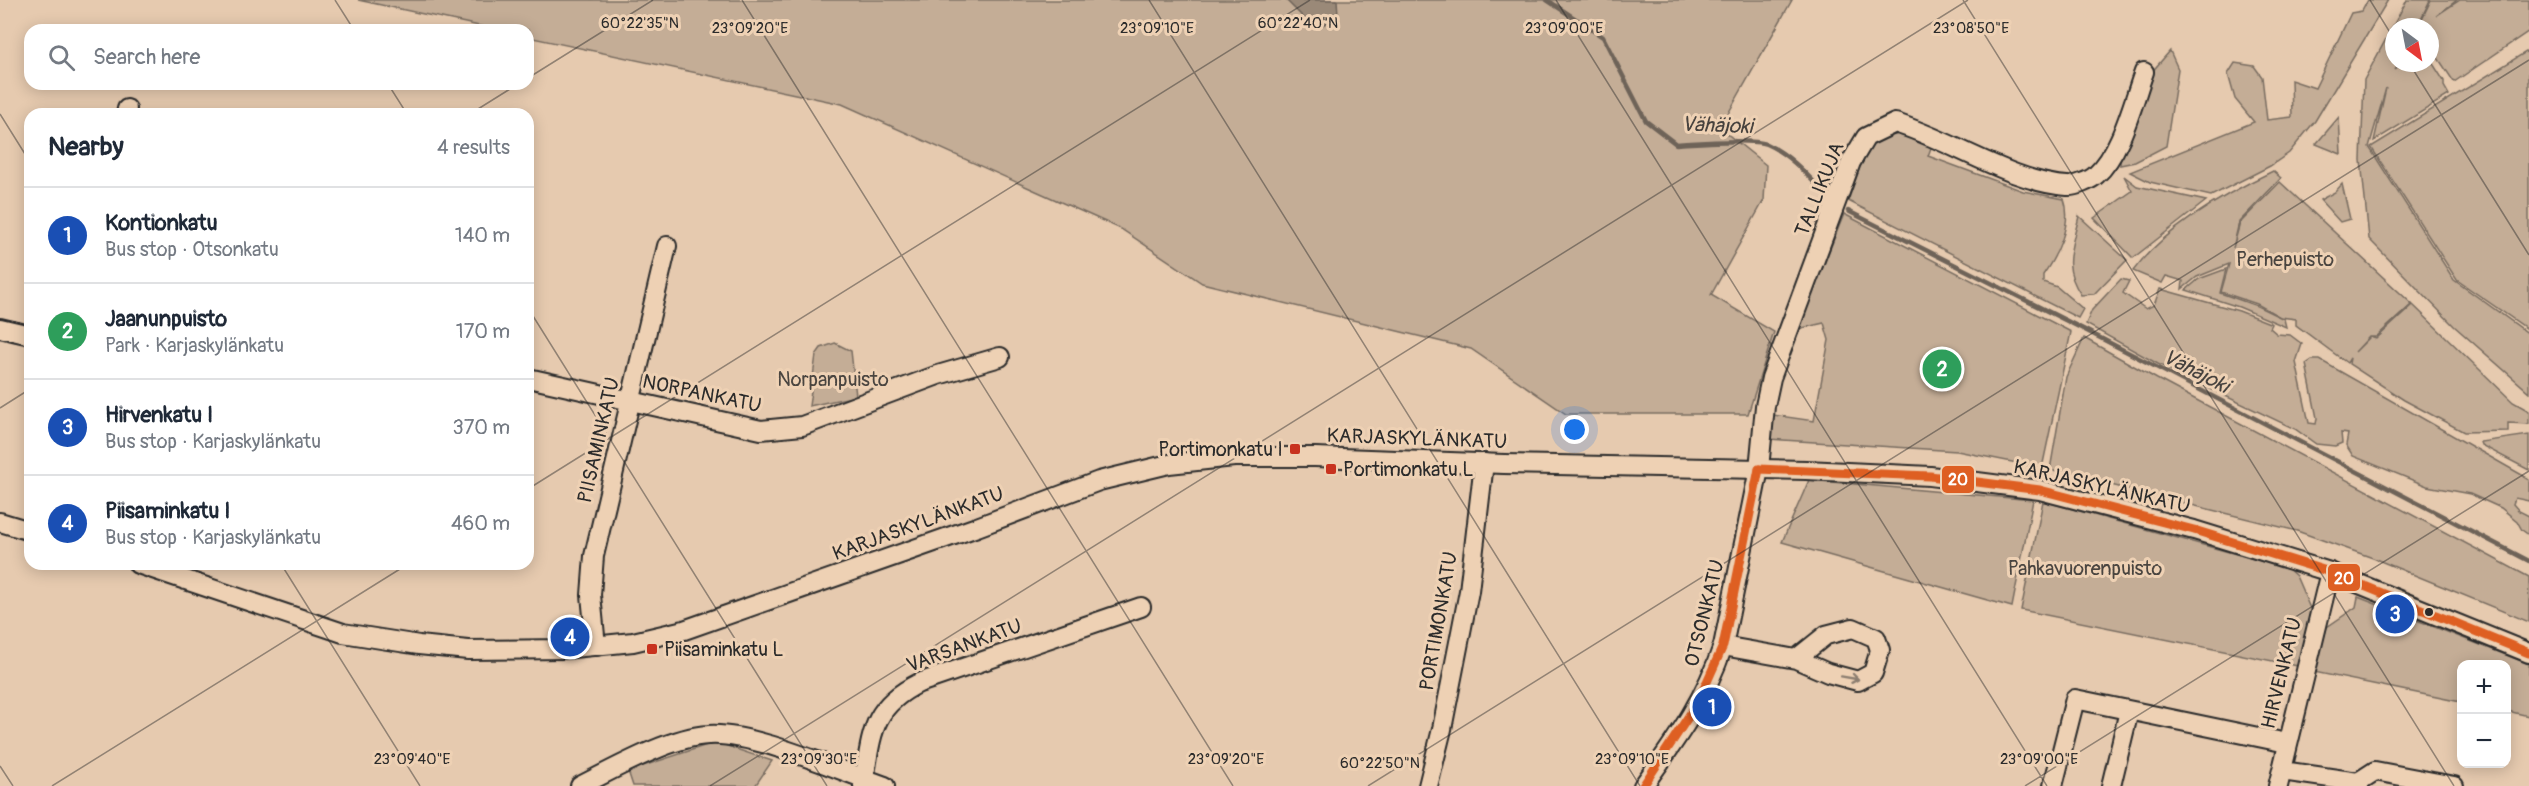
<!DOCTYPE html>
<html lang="en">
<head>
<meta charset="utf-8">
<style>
  body { margin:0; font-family:Pangolin,sans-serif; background:#f2f2f3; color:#1f2937 }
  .controls { position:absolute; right:18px; bottom:18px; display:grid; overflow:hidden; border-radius:12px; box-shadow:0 3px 15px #0003 }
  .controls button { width:54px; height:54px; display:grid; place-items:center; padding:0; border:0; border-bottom:2px solid #e0e1e3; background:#fff; color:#1f2937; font:30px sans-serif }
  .compass { position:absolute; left:2385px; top:18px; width:54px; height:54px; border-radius:50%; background:#fff; box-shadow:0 3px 15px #0003; rotate:148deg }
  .you { position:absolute; left:1575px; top:430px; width:21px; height:21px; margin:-15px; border:4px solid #fff; border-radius:50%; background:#1a73e8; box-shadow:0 0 0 9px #1a73e833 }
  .badge { display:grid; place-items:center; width:39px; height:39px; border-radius:50%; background:#c8321e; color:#fff; font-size:20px; font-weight:700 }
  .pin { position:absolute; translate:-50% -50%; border:3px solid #fff; box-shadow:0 2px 6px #0006 }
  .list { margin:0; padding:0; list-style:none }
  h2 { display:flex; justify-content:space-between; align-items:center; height:78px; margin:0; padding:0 24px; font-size:26px }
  h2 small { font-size:20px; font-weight:400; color:#747a83 }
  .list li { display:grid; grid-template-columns:39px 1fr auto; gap:18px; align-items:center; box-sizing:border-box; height:96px; padding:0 24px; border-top:2px solid #e0e1e3 }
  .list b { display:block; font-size:22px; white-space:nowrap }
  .list p { margin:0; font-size:20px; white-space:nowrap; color:#747a83 }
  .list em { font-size:20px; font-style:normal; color:#747a83 }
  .icon { flex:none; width:33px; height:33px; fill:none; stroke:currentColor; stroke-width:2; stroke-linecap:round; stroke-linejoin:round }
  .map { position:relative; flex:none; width:2529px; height:786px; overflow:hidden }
  .search { position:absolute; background:#fff; box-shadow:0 3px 15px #0003; left:24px; top:24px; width:510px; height:66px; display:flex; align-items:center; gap:15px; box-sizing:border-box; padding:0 21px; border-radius:18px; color:#747a83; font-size:22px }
  .panel { position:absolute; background:#fff; box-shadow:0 3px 15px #0003; left:24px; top:108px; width:510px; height:462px; border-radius:18px }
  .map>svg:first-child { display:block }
  .green { fill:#c4ad96; stroke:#786c60; stroke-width:1.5 }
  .water { fill:#9a8978; stroke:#6e6359; stroke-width:1.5 }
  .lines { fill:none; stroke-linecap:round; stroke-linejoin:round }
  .stream { stroke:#6e6359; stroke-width:4.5 }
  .minor-casing { stroke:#2b2b2b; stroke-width:22 }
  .minor { stroke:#eed1b4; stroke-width:18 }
  .bus-1-casing { stroke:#eed1b4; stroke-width:14 }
  .bus-1 { stroke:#de5f23; stroke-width:9 }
  .oneway { stroke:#8c7e70 }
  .ticks { fill:none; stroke:#2b2b2b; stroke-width:1.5; stroke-opacity:0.45 }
  .poi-dot { fill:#c8321e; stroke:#eed1b4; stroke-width:2 }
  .bus-dot { fill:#2b2b2b; stroke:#eed1b4; stroke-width:2 }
  .labels { text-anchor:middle; stroke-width:6; stroke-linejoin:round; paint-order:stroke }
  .street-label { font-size:20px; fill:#2b2b2b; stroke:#eed1b4 }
  .park-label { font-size:20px; fill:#4a4540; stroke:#eed1b4 }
  .poi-label { font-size:20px; fill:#2b2b2b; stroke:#eed1b4; text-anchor:start }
  .water-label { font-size:21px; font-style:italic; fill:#47423e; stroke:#eed1b4 }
  .ticks-label { font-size:15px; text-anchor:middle; fill:#2b2b2b; stroke:#eed1b4; stroke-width:6; stroke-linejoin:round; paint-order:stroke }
  .line-badge { stroke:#eed1b4; stroke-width:2 }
  .badge-label { font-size:16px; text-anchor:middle; font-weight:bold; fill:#fff }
</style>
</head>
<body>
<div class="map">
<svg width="2529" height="786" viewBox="0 0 2529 786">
  <rect width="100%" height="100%" fill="#e6caaf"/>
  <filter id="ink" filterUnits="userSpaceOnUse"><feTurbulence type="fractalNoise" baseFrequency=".0167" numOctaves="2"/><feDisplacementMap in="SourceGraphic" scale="12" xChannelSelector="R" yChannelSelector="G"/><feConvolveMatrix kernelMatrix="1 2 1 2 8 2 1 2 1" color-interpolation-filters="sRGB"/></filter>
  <g filter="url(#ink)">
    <g class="green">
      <path d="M358 0H1792L1720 128 1766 165 1764 200 1711 295 1774 332 1748 414H1566L1471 349 1202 283 1121 229 842 104 528 37V30H498Z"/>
      <path d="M2368 0H2388L2315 121 2289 153 2270 166 2211 196 2150 182 2130 172 2254 122 2235 99 2228 74 2235 63 2254 66 2262 77 2267 120 2292 117 2291 80 2315 88 2351 13 2362 11Z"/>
      <path d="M2407 0H2430L2417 27H2394V63H2399L2395 70 2400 63H2430V59L2444 81V86L2449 95 2374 141 2386 88 2369 147 2454 280 2529 334V392L2454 326 2369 239 2361 160 2364 80Z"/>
      <path d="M2431 0H2457L2436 16 2460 0H2529V31L2454 82 2430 46V27H2418Z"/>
      <path d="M2529 50V330L2457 280 2371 147Z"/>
      <path d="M2170 51 2178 69 2166 146 2135 162 2120 165 2121 152 2150 74Z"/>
      <path d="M2339 117 2341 154 2316 144Z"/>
      <path d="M1903 134 1932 145 1928 156 2023 191 2064 199C2073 224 2057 255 2043 275V282L2057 287 2083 309 2078 318 1848 201 1866 150 1882 137Z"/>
      <path d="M2273 171 2281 178 2239 222 2233 248 2240 223 2280 182 2412 304 2376 337H2369L2355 352 2370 337 2376 339 2413 305 2513 402 2529 411V424L2508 423V431L2464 432 2404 400 2349 364 2350 358 2347 363 2296 325V319L2280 317 2257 304 2221 292 2229 264 2197 277 2182 289 2183 281 2166 276 2162 283 2133 271C2165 228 2225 194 2273 171Z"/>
      <path d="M2124 176 2137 186 2206 201 2133 258 2094 218 2132 191Z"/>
      <path d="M2342 184 2350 219 2340 222 2320 200 2335 192Z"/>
      <path d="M1844 214 2071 332 2042 468 1957 451 1769 439 1773 415 1814 421 1829 340 1824 323 1798 329Z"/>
      <path d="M2079 216 2127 260 2094 294 2081 295C2061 265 2072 249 2079 216Z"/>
      <path d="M2226 269 2220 293 2257 306 2284 319 2286 327 2239 307 2186 290 2199 279Z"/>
      <path d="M2121 279 2129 281 2123 293 2146 309 2154 305 2160 289 2239 311 2272 324 2270 328 2277 334 2290 335 2302 344 2296 362 2309 423 2316 424 2317 418 2306 364 2312 360H2320L2529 479V501L2515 498 2513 504 2519 511 2529 516V535L2522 530 2517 521 2501 508 2470 494 2427 486 2353 456 2346 445 2348 434 2341 433 2342 443 2335 446 2316 444 2295 429 2158 364 2086 324 2092 310Z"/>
      <path d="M2084 338 2157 379 2529 577V622L2373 558 2297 531 2050 470 2066 377Z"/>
      <path d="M835 343 851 351 856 396 809 406 816 355 821 348Z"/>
      <path d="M2529 435V470L2481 445 2480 442Z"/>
      <path d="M1809 480 2033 500 2012 607 1782 542Z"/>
      <path d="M2043 501 2287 568 2296 576 2312 613 2298 666 2021 610Z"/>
      <path d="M2358 597 2529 664V716L2507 711 2506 664H2462L2461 702 2314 672 2327 627 2356 607Z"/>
      <path d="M721 744 772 761 755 786H633L628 771 707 745Z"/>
    </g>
    <path class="water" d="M1286 0H1337L1338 15 1323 25 1306 20Z"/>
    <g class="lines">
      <g class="stream">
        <path d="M1547 0 1603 37 1646 121 1676 144C1694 143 1752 138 1766 144 1791 155 1809 177 1827 196"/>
        <path d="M1848 211 2085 330 2529 561"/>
      </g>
      <g class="minor-casing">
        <g id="minor">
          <path d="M126 114 127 109"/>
          <path d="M0 328 30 335"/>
          <path d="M528 378 761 430 802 426 938 375 1000 357"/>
          <path d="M0 522 30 531"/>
          <path d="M138 564 343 633 419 645 468 650 563 649 633 642 684 630 977 527 1099 481 1169 464 1234 457H1315L1504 464 1806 470 1930 476 2040 490 2194 530 2330 572 2529 653"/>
          <path d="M596 646 591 595 594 556 667 246"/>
          <path d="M1723 646 1796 659 1828 673 1858 681 1873 673 1880 650 1876 638 1853 628 1826 635 1796 659"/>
          <path d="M2282 771 2358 782 2359 786"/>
          <path d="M2358 782 2375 771 2454 786"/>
          <path d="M580 786C614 769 670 737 708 735 751 731 840 771 885 786"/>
          <path d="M863 786C872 737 869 708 919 683L1141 607"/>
          <path d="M1428 786 1442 729 1469 591 1484 463"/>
          <path d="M1643 786C1677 738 1704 702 1723 646L1759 469 1765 406 1771 378 1851 162 1866 137 1895 123C1949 139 2013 183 2067 186 2074 187 2091 180 2096 175 2121 153 2133 102 2144 72"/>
          <path d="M2053 786 2075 699 2287 743"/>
          <path d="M2111 786 2129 711"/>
          <path d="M2278 786 2330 572"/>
        </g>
      </g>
      <use href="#minor" class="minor"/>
      <g class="bus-1-casing">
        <g id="bus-1">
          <path d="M1759 469 1930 476 2040 490 2194 530 2330 572 2529 653"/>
          <path d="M1643 786 1698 702 1723 646 1759 469"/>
        </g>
      </g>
      <use href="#bus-1" class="bus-1"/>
    </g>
    <defs><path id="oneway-shaft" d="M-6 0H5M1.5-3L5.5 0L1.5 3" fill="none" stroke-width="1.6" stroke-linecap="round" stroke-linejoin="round" transform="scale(1.5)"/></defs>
    <use class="oneway" href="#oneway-shaft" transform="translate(1850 678) rotate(10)"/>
  </g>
  <path class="ticks" d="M335 0 354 30M742 0 1233 786M1149 0 1640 786M1556 0 2047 786M1963 0 2454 786M2370 0 2394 39M2409 63 2529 255M528 78 653 0M388 84 407 114M0 114 30 162M470 114 518 84M528 308 827 786M0 408 30 389M528 489 1310 0M281 564 420 786M0 766 13 786M52 786 408 564M710 786 1968 0M1368 786 2529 60M2025 786 2529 471"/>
  <g class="poi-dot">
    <rect x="1289" y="443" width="12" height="12" rx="3"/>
    <rect x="1325" y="463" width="12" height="12" rx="3"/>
    <rect x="646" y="643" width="12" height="12" rx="3"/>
  </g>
  <circle class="bus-dot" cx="2429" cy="612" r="5"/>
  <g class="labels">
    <g class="street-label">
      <text transform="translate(1819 189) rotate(-68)" y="7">TALLIKUJA</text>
      <text transform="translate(702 393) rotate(12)" y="7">NORPANKATU</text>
      <text transform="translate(1417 438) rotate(2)" y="7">KARJASKYLÄNKATU</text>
      <text transform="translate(598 440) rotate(-77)" y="7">PIISAMINKATU</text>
      <text transform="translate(2102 486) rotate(13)" y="7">KARJASKYLÄNKATU</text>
      <text transform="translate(918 523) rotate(-20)" y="7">KARJASKYLÄNKATU</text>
      <text transform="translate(1704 613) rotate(-76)" y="7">OTSONKATU</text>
      <text transform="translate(1438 621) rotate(-80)" y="7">PORTIMONKATU</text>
      <text transform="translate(964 645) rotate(-20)" y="7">VARSANKATU</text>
      <text transform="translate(2281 673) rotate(-76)" y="7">HIRVENKATU</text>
    </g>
    <g class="park-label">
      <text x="2285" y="266">Perhepuisto</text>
      <text x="833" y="386">Norpanpuisto</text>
      <text x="2085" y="575">Pahkavuorenpuisto</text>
    </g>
    <g class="poi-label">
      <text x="1283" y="456" text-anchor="end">Portimonkatu I</text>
      <text x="1343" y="476">Portimonkatu L</text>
      <text x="664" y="656">Piisaminkatu L</text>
    </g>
    <g class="water-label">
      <text transform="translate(1717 125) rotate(2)" y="7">Vähäjoki</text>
      <text transform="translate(2196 371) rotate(27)" y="7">Vähäjoki</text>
    </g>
  </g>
  <g class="ticks-label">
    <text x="640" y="28">60°22'35"N</text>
    <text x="1298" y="28">60°22'40"N</text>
    <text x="750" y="33">23°09'20"E</text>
    <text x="1157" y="33">23°09'10"E</text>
    <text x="1564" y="33">23°09'00"E</text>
    <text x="1971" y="33">23°08'50"E</text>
    <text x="412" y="764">23°09'40"E</text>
    <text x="819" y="764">23°09'30"E</text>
    <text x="1226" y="764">23°09'20"E</text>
    <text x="1632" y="764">23°09'10"E</text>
    <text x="2039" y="764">23°09'00"E</text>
    <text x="1380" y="768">60°22'50"N</text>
  </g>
  <g class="line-badge">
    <rect x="1941" y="465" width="34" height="29" rx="6" fill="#de5f23"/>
    <rect x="2327" y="563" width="34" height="29" rx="6" fill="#de5f23"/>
  </g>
  <g class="badge-label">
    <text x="1958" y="485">20</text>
    <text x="2344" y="584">20</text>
  </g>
</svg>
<div class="controls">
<button>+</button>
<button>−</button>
</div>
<svg class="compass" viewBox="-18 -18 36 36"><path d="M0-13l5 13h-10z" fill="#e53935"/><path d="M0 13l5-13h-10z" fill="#747a83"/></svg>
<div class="you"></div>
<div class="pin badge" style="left:1712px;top:707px;background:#1a4fb4">1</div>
<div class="pin badge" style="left:1942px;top:369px;background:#2e9e5b">2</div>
<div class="pin badge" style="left:2395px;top:614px;background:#1a4fb4">3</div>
<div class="pin badge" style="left:570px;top:637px;background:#1a4fb4">4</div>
<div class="search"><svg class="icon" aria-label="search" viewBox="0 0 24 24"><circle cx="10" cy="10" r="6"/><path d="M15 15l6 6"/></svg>Search here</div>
<section class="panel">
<h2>Nearby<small>4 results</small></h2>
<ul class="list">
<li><span class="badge" style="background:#1a4fb4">1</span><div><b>Kontionkatu</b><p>Bus stop · Otsonkatu</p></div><em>140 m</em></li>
<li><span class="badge" style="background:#2e9e5b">2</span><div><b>Jaanunpuisto</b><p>Park · Karjaskylänkatu</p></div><em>170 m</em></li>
<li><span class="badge" style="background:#1a4fb4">3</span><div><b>Hirvenkatu I</b><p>Bus stop · Karjaskylänkatu</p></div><em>370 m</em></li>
<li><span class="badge" style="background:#1a4fb4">4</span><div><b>Piisaminkatu I</b><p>Bus stop · Karjaskylänkatu</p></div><em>460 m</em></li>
</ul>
</section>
</div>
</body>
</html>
